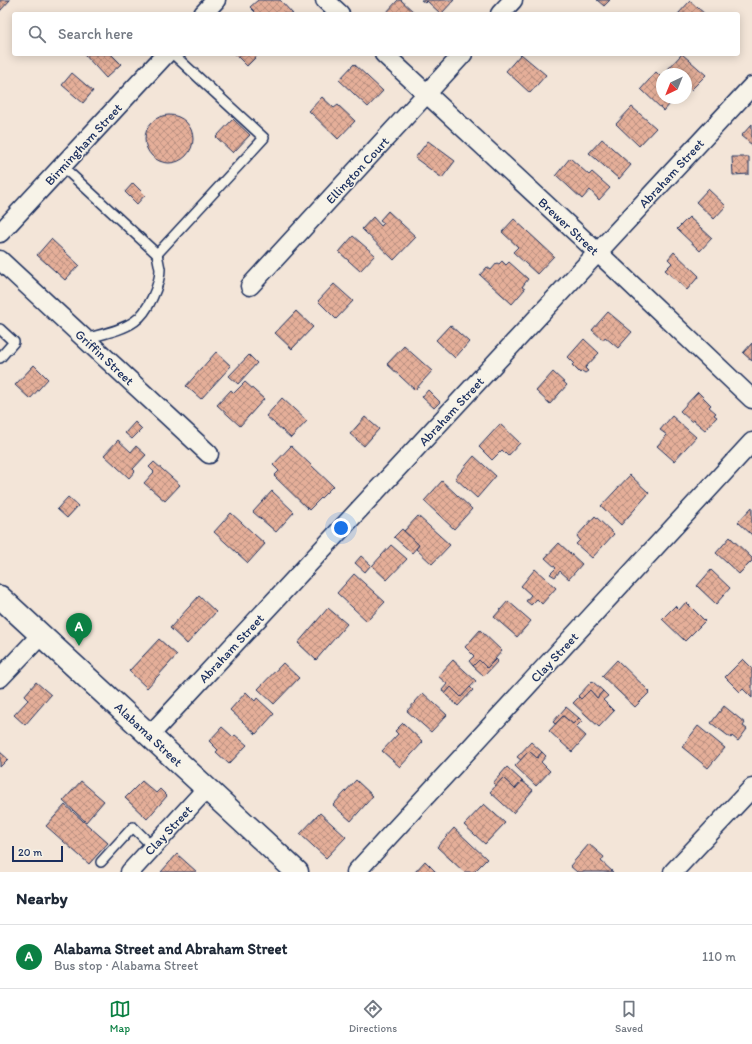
<!DOCTYPE html>
<html lang="en">
<head>
<meta charset="utf-8">
<style>
  body { margin:0; font-family:Itim,sans-serif; background:#f6f6f7; color:#1f2937 }
  .compass { position:absolute; left:656px; top:68px; width:36px; height:36px; border-radius:50%; background:#fff; box-shadow:0 2px 10px #0003; rotate:223deg }
  .scale { position:absolute; left:12px; bottom:10px; width:51px; box-sizing:border-box; padding-left:4px; border:2px solid #1b2f5e; border-top:0; font-size:11px; line-height:14px; white-space:nowrap; color:#1b2f5e; -webkit-text-stroke:3px #f7f3e8; paint-order:stroke }
  .you { position:absolute; left:341px; top:528px; width:14px; height:14px; margin:-10px; border:3px solid #fff; border-radius:50%; background:#1a73e8; box-shadow:0 0 0 6px #1a73e833 }
  .badge { display:grid; place-items:center; width:26px; height:26px; border-radius:50%; background:#0b8043; color:#fff; font-size:13px; font-weight:700 }
  .pin { position:absolute; translate:-50% -33px; filter:drop-shadow(0 1px 2px #0008) }
  .pin::after { content:''; position:absolute; top:21px; width:14px; height:12px; background:inherit; clip-path:polygon(0 0,100% 0,50% 100%) }
  .list { margin:0; padding:0; list-style:none }
  h2 { display:flex; justify-content:space-between; align-items:center; height:52px; margin:0; padding:0 16px; font-size:17px }
  h2 small { font-size:13px; font-weight:400; color:#747a83 }
  .list li { display:grid; grid-template-columns:26px 1fr auto; gap:12px; align-items:center; box-sizing:border-box; height:64px; padding:0 16px; border-top:1px solid #e0e1e3 }
  .list b { display:block; font-size:15px; white-space:nowrap }
  .list p { margin:0; font-size:13px; white-space:nowrap; color:#747a83 }
  .list em { font-size:13px; font-style:normal; color:#747a83 }
  .icon { flex:none; width:22px; height:22px; fill:none; stroke:currentColor; stroke-width:2; stroke-linecap:round; stroke-linejoin:round }
  .map { position:relative; flex:none; width:752px; height:872px; overflow:hidden }
  .search { position:absolute; background:#fff; box-shadow:0 2px 10px #0003; left:12px; right:12px; top:12px; height:44px; display:flex; align-items:center; gap:10px; box-sizing:border-box; padding:0 14px; border-radius:4px; color:#747a83; font-size:15px }
  .sheet { height:116px; background:#fff }
  nav { display:flex; justify-content:space-around; align-items:center; box-sizing:border-box; height:56px; border-top:1px solid #e0e1e3; background:#fff; font-size:11px; color:#747a83 }
  nav a { display:grid; justify-items:center; gap:2px }
  nav .on { color:#0b8043 }
  .map>svg:first-child { display:block }
  .building { fill:url(#building-cross-hatch); stroke:#1b2f5e }
  .lines { fill:none; stroke-linecap:round; stroke-linejoin:round }
  .lane-casing { stroke:#1b2f5e; stroke-width:12 }
  .street-casing { stroke:#1b2f5e; stroke-width:21 }
  .secondary-casing { stroke:#1b2f5e; stroke-width:25 }
  .lane { stroke:#f7f3e8; stroke-width:9 }
  .street { stroke:#f7f3e8; stroke-width:18 }
  .secondary { stroke:#f7f3e8; stroke-width:22 }
  .labels { text-anchor:middle; stroke-width:3; stroke-linejoin:round; paint-order:stroke }
  .street-label { font-size:13px; fill:#1b2f5e; stroke:#f7f3e8 }
</style>
</head>
<body>
<div class="map">
<svg width="752" height="872" viewBox="0 0 752 872">
  <defs>
    <pattern id="building-cross-hatch" width="8" height="8" patternUnits="userSpaceOnUse"><rect width="8" height="8" fill="#e5af99"/><path d="M0 0l8 8M0 8l8-8" fill="none" stroke="#b98f80"/></pattern>
  </defs>
  <rect width="100%" height="100%" fill="#f3e5d8"/>
  <filter id="ink" filterUnits="userSpaceOnUse"><feTurbulence type="fractalNoise" baseFrequency=".025" numOctaves="2"/><feDisplacementMap in="SourceGraphic" scale="8" xChannelSelector="R" yChannelSelector="G"/><feConvolveMatrix kernelMatrix="1 2 1 2 8 2 1 2 1" color-interpolation-filters="sRGB"/></filter>
  <g filter="url(#ink)">
    <g class="building">
      <path d="M0 0H10L0 11Z"/>
      <path d="M258 0H280L293 14H257L250 7Z"/>
      <path d="M398 0H401L416 14H385Z"/>
      <path d="M421 0H454L441 14 427 1 425 3Z"/>
      <path d="M597 0H610L604 6Z"/>
      <path d="M690 1 705 14H678Z"/>
      <path d="M84 54H111L121 64 106 78Z"/>
      <path d="M235 54H259L247 66Z"/>
      <path d="M521 54 546 75 530 93 506 71Z"/>
      <path d="M682 54 706 75 691 90 686 86V74H673L668 69Z"/>
      <path d="M354 64 383 91 368 107 339 80Z"/>
      <path d="M656 72 662 78V98H675L664 111 641 89Z"/>
      <path d="M72 73 93 91 83 103 62 85Z"/>
      <path d="M322 97 334 108 338 105 355 121 338 139 309 111Z"/>
      <path d="M632 107 656 128 639 146 616 124Z"/>
      <circle cx="169" cy="139" r="24"/>
      <path d="M233 119 250 135 233 153 216 137Z"/>
      <path d="M752 124V145L741 136Z"/>
      <path d="M602 139 631 165 619 179 589 153Z"/>
      <path d="M428 141 455 161 442 178 415 158Z"/>
      <path d="M732 157H749V174L733 175Z"/>
      <path d="M570 158 589 175 592 172 610 188 599 200 590 190 582 199 556 175Z"/>
      <path d="M133 183 145 195 137 204 125 192Z"/>
      <path d="M708 189 726 206 714 219 696 202Z"/>
      <path d="M388 211 416 237 394 260 362 229 373 217 381 226 384 223 380 220Z"/>
      <path d="M689 217 712 238 700 251 677 229Z"/>
      <path d="M514 219 554 256 537 274 513 252 518 247 502 232Z"/>
      <path d="M353 236 375 255 360 271 339 252Z"/>
      <path d="M51 239 79 265 65 280 37 255Z"/>
      <path d="M674 252 699 276 687 290 665 270 672 263 668 259Z"/>
      <path d="M502 261 506 265 509 262 528 279 522 287 525 289 512 304 480 275 487 267 491 270 497 263 499 264Z"/>
      <path d="M334 284 353 301 336 319 318 301Z"/>
      <path d="M296 311 313 327 292 349 275 333Z"/>
      <path d="M608 312 632 332 618 348 605 337 603 340 592 330Z"/>
      <path d="M450 325 469 342 455 358 436 340Z"/>
      <path d="M584 339 599 353 585 368 588 371 585 373 582 371 580 373 572 365 574 363 568 357Z"/>
      <path d="M752 343V361L743 353Z"/>
      <path d="M404 346 432 371 415 390 387 364Z"/>
      <path d="M216 352 231 366 201 399 186 386Z"/>
      <path d="M249 355 257 363 238 384 229 376Z"/>
      <path d="M34 365 48 379 30 399 15 385Z"/>
      <path d="M553 372 567 385 550 404 536 391Z"/>
      <path d="M245 382 264 399 240 426 217 405 231 390 234 393Z"/>
      <path d="M428 390 440 402 434 408 422 397Z"/>
      <path d="M698 392 711 405 709 407 716 413 714 415 717 417 705 430 693 420 692 422 680 411Z"/>
      <path d="M282 398 307 421 291 438 266 416Z"/>
      <path d="M672 416 696 437 674 461 657 446 667 435 660 430Z"/>
      <path d="M365 417 379 429 364 446 350 434Z"/>
      <path d="M135 422 142 429 132 439 125 433Z"/>
      <path d="M500 424 520 443 508 456 502 450 492 460 479 447Z"/>
      <path d="M118 440 131 452 136 446 146 455 133 469 135 471 129 478 104 455Z"/>
      <path d="M291 446 333 486 309 510 274 476 279 471 273 465Z"/>
      <path d="M474 456 496 476 477 498 455 478Z"/>
      <path d="M154 462 180 485 165 501 144 483 154 472 149 467Z"/>
      <path d="M630 475 649 493 621 525 601 506Z"/>
      <path d="M442 481 472 509 454 529 424 501Z"/>
      <path d="M272 491 294 512 276 532 253 512Z"/>
      <path d="M68 497 78 506 67 518 57 509Z"/>
      <path d="M752 507V535L738 522Z"/>
      <path d="M231 513 265 544 248 563 214 532Z"/>
      <path d="M418 516 450 545 432 564 416 549 419 545 404 531Z"/>
      <path d="M595 516 614 534 592 558 576 544 580 540 577 536Z"/>
      <path d="M402 529 419 545 412 553 394 537Z"/>
      <path d="M730 537 752 558V561L739 574 716 553Z"/>
      <path d="M559 543 582 564 569 579 560 571 555 577 550 574 556 568 545 558Z"/>
      <path d="M391 545 407 559 387 580 372 566Z"/>
      <path d="M361 556 371 565 365 572 355 563Z"/>
      <path d="M535 569 556 588 542 604 537 599 531 605 526 601 531 595 521 586Z"/>
      <path d="M711 570 730 588 716 604 697 586Z"/>
      <path d="M354 574 385 602 367 621 337 593Z"/>
      <path d="M199 596 216 612 187 644 170 628Z"/>
      <path d="M508 601 531 621 517 637 494 617Z"/>
      <path d="M686 602 705 621 685 641 662 619 675 606 679 610Z"/>
      <path d="M328 608 347 624 316 660 298 643Z"/>
      <path d="M480 630 502 651 487 668 479 660 473 666 469 661 474 656 465 647Z"/>
      <path d="M159 639 177 655 147 688 129 671Z"/>
      <path d="M496 659 498 661 484 676 473 666 479 660 487 668Z"/>
      <path d="M743 659 752 668V698L743 689 740 692 725 677Z"/>
      <path d="M453 660 476 681 461 697 451 687 445 694 442 690 447 684 438 676Z"/>
      <path d="M617 660 650 692 635 707 602 676Z"/>
      <path d="M283 663 299 678 274 704 258 689Z"/>
      <path d="M592 681 603 691 597 698 590 690 581 699 578 696Z"/>
      <path d="M36 682 51 695 25 725 14 715 28 700 24 696Z"/>
      <path d="M451 687 461 697 470 687 473 690 458 706 445 694Z"/>
      <path d="M590 690 597 698 603 691 608 696 603 700 614 711 599 727 573 703 579 697 581 699Z"/>
      <path d="M246 692 255 701 257 698 274 714 256 734 230 710Z"/>
      <path d="M423 693 447 715 431 732 407 711Z"/>
      <path d="M724 706 745 723 743 726 747 729 738 741 732 736 731 738 711 723Z"/>
      <path d="M566 707 579 718 573 724 563 716 555 724 553 722Z"/>
      <path d="M563 716 573 724 579 718 582 721 576 727 586 736 572 752 549 731Z"/>
      <path d="M403 723 423 742 400 767 382 751 398 734 395 731Z"/>
      <path d="M698 726 725 748 708 768 682 747Z"/>
      <path d="M222 727 233 737 235 735 247 745 229 764 216 752 218 750 209 741Z"/>
      <path d="M531 742 542 752 537 758 529 751 521 760 517 757Z"/>
      <path d="M529 751 537 758 542 752 546 756 541 762 550 771 536 786 515 766Z"/>
      <path d="M0 752 8 759 0 767Z"/>
      <path d="M507 767 522 781 515 789 503 778 496 786 493 783Z"/>
      <path d="M503 778 515 789 522 781 533 790 513 813 490 792Z"/>
      <path d="M356 780 373 796 351 821 333 805Z"/>
      <path d="M81 781 104 801 86 822 63 801Z"/>
      <path d="M142 781 156 793 160 789 167 796 147 819 125 798Z"/>
      <path d="M484 804 505 823 485 844 464 825Z"/>
      <path d="M65 805 108 843 89 864 46 826Z"/>
      <path d="M320 813 346 837 326 858 300 834Z"/>
      <path d="M454 828 487 859 474 872H464L437 847Z"/>
      <path d="M589 844 604 857 601 861 613 872H577L570 866Z"/>
      <path d="M177 854 197 872H161Z"/>
      <path d="M425 861 436 872H415Z"/>
    </g>
    <g class="lines">
      <g class="lane-casing">
        <g id="lane">
          <path d="M62 166 157 254C158 259 159 264 160 269 160 285 148 312 135 321 121 331 101 334 85 339"/>
          <path d="M157 254 264 138 173 54"/>
          <path d="M0 329 14 342 0 358"/>
          <path d="M101 862 133 827 153 847"/>
        </g>
      </g>
      <g class="street-casing">
        <g id="street">
          <path d="M325 0 340 14"/>
          <path d="M203 14 216 0"/>
          <path d="M500 14 513 0"/>
          <path d="M384 54 610 264 752 399"/>
          <path d="M0 233 166 54"/>
          <path d="M0 260 209 454"/>
          <path d="M250 286 463 54"/>
          <path d="M0 678 41 635"/>
          <path d="M150 735 752 86"/>
          <path d="M130 872 207 788"/>
          <path d="M356 872 752 442"/>
          <path d="M673 872 752 788"/>
        </g>
      </g>
      <g class="secondary-casing">
        <path id="secondary" d="M0 597 297 872"/>
      </g>
      <use href="#lane" class="lane"/>
      <use href="#street" class="street"/>
      <use href="#secondary" class="secondary"/>
    </g>
  </g>
  <g class="labels">
    <g class="street-label">
      <text transform="translate(83 144) rotate(-47)" y="5">Birmingham Street</text>
      <text transform="translate(357 170) rotate(-47)" y="5">Ellington Court</text>
      <text transform="translate(671 173) rotate(-47)" y="5">Abraham Street</text>
      <text transform="translate(569 226) rotate(43)" y="5">Brewer Street</text>
      <text transform="translate(105 357) rotate(43)" y="5">Griffin Street</text>
      <text transform="translate(451 411) rotate(-47)" y="5">Abraham Street</text>
      <text transform="translate(231 648) rotate(-47)" y="5">Abraham Street</text>
      <text transform="translate(554 657) rotate(-47)" y="5">Clay Street</text>
      <text transform="translate(149 734) rotate(43)" y="5">Alabama Street</text>
      <text transform="translate(168 830) rotate(-47)" y="5">Clay Street</text>
    </g>
  </g>
</svg>
<svg class="compass" viewBox="-18 -18 36 36"><path d="M0-13l5 13h-10z" fill="#e53935"/><path d="M0 13l5-13h-10z" fill="#747a83"/></svg>
<div class="scale">20 m</div>
<div class="you"></div>
<div class="pin badge" style="left:79px;top:646px">A</div>
<div class="search"><svg class="icon" aria-label="search" viewBox="0 0 24 24"><circle cx="10" cy="10" r="6"/><path d="M15 15l6 6"/></svg>Search here</div>
</div>
<section class="sheet">
<h2>Nearby<small></small></h2>
<ul class="list">
<li><span class="badge">A</span><div><b>Alabama Street and Abraham Street</b><p>Bus stop · Alabama Street</p></div><em>110 m</em></li>
</ul>
</section>
<nav>
<a class="on"><svg class="icon" aria-label="map" viewBox="0 0 24 24"><path d="M3 6l6-2 6 2 6-2v14l-6 2-6-2-6 2zM9 4v14M15 6v14"/></svg>Map</a>
<a><svg class="icon" aria-label="directions" viewBox="0 0 24 24"><path d="M12 3l9 9-9 9-9-9zM9 14v-3h6M13 9l2 2-2 2"/></svg>Directions</a>
<a><svg class="icon" aria-label="saved" viewBox="0 0 24 24"><path d="M7 4h10v16l-5-4-5 4z"/></svg>Saved</a>
</nav>
</body>
</html>
